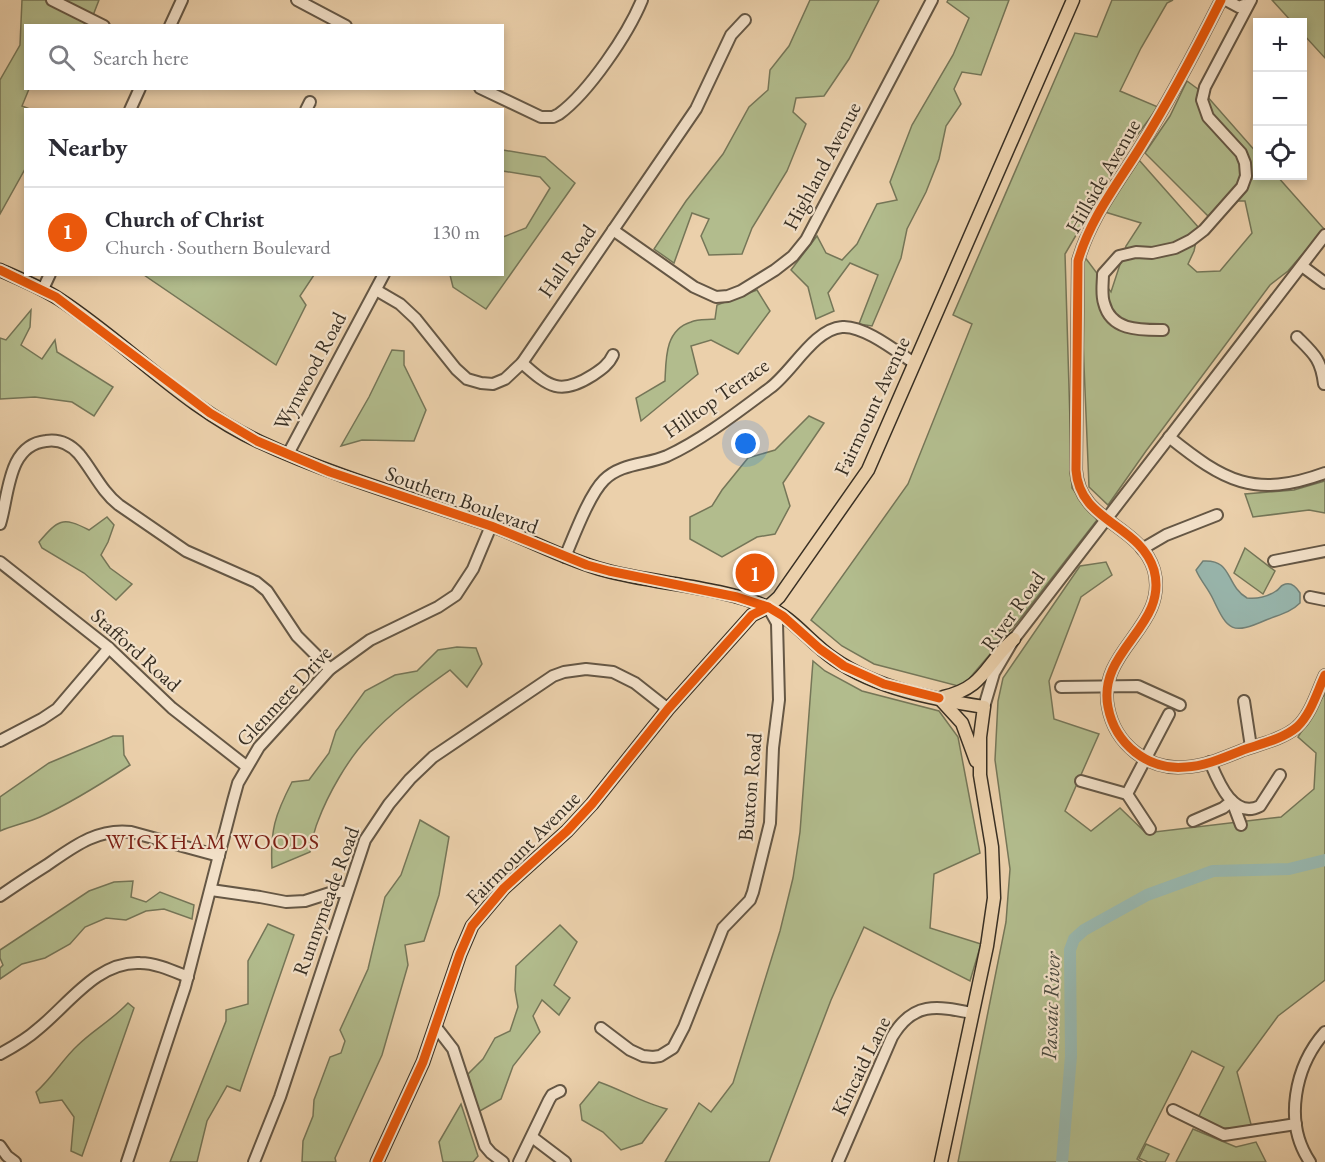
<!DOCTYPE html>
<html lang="en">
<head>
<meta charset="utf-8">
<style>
  body { margin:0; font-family:"EB Garamond",serif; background:#f2f2f3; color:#2b2b33 }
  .controls { position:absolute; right:18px; top:18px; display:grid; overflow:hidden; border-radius:0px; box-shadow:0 3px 9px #0003 }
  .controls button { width:54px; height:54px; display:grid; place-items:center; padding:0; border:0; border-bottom:2px solid #e1e1e2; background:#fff; color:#2b2b33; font:30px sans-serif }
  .you { position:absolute; left:746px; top:444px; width:21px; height:21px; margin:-15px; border:4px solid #fff; border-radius:50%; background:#1a73e8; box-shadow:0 0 0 9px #1a73e833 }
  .badge { display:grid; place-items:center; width:39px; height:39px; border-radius:50%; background:#ea580c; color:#fff; font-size:20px; font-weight:700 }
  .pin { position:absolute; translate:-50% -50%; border:3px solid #fff; box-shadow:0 2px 6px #0006 }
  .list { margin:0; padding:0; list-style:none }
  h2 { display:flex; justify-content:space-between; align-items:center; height:78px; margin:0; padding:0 24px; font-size:26px }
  h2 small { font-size:20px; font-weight:400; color:#7c7c81 }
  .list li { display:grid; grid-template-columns:39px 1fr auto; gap:18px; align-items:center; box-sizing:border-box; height:90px; padding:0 24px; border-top:2px solid #e1e1e2 }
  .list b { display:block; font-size:22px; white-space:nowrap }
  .list p { margin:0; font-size:20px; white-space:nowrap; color:#7c7c81 }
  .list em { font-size:20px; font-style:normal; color:#7c7c81 }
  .icon { flex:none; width:33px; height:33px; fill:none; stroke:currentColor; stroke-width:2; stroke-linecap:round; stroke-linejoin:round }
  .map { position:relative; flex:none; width:1325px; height:1162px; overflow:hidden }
  .search { position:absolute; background:#fff; box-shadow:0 3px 9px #0003; left:24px; top:24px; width:480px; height:66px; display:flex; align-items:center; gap:15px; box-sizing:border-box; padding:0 21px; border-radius:0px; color:#7c7c81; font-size:22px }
  .panel { position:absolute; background:#fff; box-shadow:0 3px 9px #0003; left:24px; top:108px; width:480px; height:168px; border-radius:0px }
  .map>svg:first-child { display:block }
  .green { fill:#b2bc8d; stroke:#757658; stroke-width:1.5 }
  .water { fill:#98b6ad; stroke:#728076; stroke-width:1.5 }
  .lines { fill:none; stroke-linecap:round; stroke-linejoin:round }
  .river { stroke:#98b6ad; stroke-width:12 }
  .minor-casing { stroke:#655745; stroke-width:14 }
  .major-casing { stroke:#382f23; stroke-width:15 }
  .minor { stroke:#f2e0c8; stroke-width:10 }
  .major { stroke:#ebd0ab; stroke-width:12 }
  .cycleway-casing { stroke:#f2e0c8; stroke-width:13 }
  .cycleway { stroke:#e8590c; stroke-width:9 }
  .labels { text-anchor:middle; stroke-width:4.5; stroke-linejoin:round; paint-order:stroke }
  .street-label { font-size:21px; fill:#382f23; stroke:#f2e0c8 }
  .neighbourhood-label { font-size:22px; letter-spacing:1.5px; fill:#7a1f14; stroke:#f2e0c8 }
  .water-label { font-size:22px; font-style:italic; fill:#4b4a3f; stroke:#f2e0c8 }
</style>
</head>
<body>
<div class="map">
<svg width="1325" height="1162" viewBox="0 0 1325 1162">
  <rect width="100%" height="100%" fill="#ebd0ab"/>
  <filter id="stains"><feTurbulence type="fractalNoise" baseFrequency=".00333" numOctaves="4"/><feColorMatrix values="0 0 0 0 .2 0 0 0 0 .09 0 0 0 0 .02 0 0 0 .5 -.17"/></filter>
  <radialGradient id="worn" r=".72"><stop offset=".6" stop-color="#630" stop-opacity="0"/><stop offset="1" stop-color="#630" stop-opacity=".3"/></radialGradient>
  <g class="green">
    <path d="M22 0H99L92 18 83 25 26 26V88L29 89 22 106 30 109 26 110 25 169 0 214V80L20 45Z"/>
    <path d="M810 0H879L849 59 824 96 796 98 793 112 806 124 787 171 752 228 742 254 709 255 701 236 709 219 692 213 674 263 654 249 686 201 723 154 749 107 768 90 770 70 789 46Z"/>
    <path d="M948 0H1009L981 75 962 72 954 89 961 104 946 126 939 159 926 192 907 229 901 258 872 326 859 324 878 275 850 263 828 293 834 311 816 319 808 287 791 270 817 236 826 253 842 260 857 244 877 204 897 200 890 182 912 125 953 55 969 18 947 2Z"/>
    <path d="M1112 0H1173L1167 3 1141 48 1120 91 1158 107 1124 153 1065 254 1072 488 1097 520 1020 619 962 687 874 664 842 646 811 620 908 484 972 324 953 315 1075 33 1097 37Z"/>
    <path d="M1272 0H1325V58L1303 34 1302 22H1292Z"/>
    <path d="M1187 81 1206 95 1257 153 1258 176H1277L1324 229 1288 271 1270 285 1146 451 1108 505 1089 487 1082 317 1084 256 1111 292 1126 246 1141 223 1105 212 1139 160 1199 228 1194 251 1188 264 1197 272 1220 271 1252 233 1245 201H1238L1214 222 1145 153 1170 116Z"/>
    <path d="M503 150 545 157 575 183 486 309 453 287 450 275 502 274 503 237 526 228 550 188 540 177 503 171Z"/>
    <path d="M144 275H314L300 296 306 305 276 365Z"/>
    <path d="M757 290 770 311 738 354 711 340 691 346 698 374 641 421 636 398 665 381C666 358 665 330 691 322 698 319 708 320 715 319L717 305Z"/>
    <path d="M31 310 30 327 21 345 42 359 55 340 57 352 113 387 94 416 72 402 35 397 0 399V338L6 340Z"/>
    <path d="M392 350 404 351V365L426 410 414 441 362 440 341 446 369 397Z"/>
    <path d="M809 416 824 423 783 483 790 506 775 534 757 537 722 557 690 539V517L712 506 722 490 748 458 775 450Z"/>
    <path d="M1325 481V513L1309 510 1253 517 1245 494 1294 490Z"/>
    <path d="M107 517 114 525 108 542 101 555 110 568 132 584 116 600 84 573 42 548 39 542C58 520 62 516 89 530Z"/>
    <path d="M1245 548 1275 571 1263 594 1234 573Z"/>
    <path d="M1106 562 1112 575 1081 597 1049 681 1054 719 1099 734 1065 811 1091 831 1120 808 1146 833 1281 817 1314 789 1316 753 1298 737 1325 693V980L1278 1016 1237 1072 1252 1128H1221L1199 1116 1224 1067 1192 1051 1137 1159 1142 1162H958L1006 922 1010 869 995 760 998 701 1003 678 1080 566Z"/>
    <path d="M457 647 476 648 482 664 467 687 450 670C422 690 391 712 368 738 348 759 328 794 318 821 314 830 312 842 310 852L272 868C270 830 275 815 292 782L309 780 329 753 336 731 365 691 395 675 417 671 438 650Z"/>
    <path d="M813 661 825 671 862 691 939 711 958 737 980 853 934 874 930 928 981 944 970 981 864 927 831 1000 769 1162H665L699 1103 711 1112 733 1083 780 931 793 878 800 832Z"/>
    <path d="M113 736H123L124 755 130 765C101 784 71 803 40 817 27 823 13 825 0 831V797L49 763Z"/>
    <path d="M420 820 449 837 439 895 424 941 405 945 408 965 382 1055 335 1158 336 1162H302L303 1141 313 1116 314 1100 330 1057 341 1053 345 1041 340 1030 368 969 385 897 401 875Z"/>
    <path d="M133 881 131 897 146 902 160 892 194 905 192 919 164 909 146 911 126 920 106 918 85 927 70 944 45 958 22 964 0 979V968L3 965 0 958V950L89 891 114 882Z"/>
    <path d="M268 924 294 935 240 1091 227 1086 207 1121 197 1162H170L226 1021V1010L248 1004V961Z"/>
    <path d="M560 925 577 942 554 985 570 998 559 1015 542 1000 533 1016 540 1032 513 1066 501 1099 478 1112 468 1074 483 1059 495 1038 510 1031 518 1007 515 990 516 966Z"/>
    <path d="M128 1003 134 1008 82 1156 71 1151 74 1117 62 1100 40 1103 36 1092C53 1077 62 1060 77 1046 93 1030 111 1021 128 1003Z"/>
    <path d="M599 1082C622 1090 643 1103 667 1109L642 1143 621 1150 603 1132 582 1120 580 1105Z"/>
    <path d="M461 1104 478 1156 473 1162H443L439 1142Z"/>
    <path d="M1193 1129 1236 1147 1256 1142 1266 1162H1176Z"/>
    <path d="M1146 1144 1169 1154 1165 1162H1148L1139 1158Z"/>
  </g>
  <path class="water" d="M1203 561C1233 559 1225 585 1247 598 1257 599 1267 597 1276 591 1279 590 1280 586 1283 585 1291 581 1297 588 1300 593V603C1290 613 1278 615 1266 620 1232 635 1228 631 1213 599 1208 588 1200 580 1196 570Z"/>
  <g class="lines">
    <path class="river" d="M1062 1162 1071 1056 1070 950 1074 939 1084 930 1147 895 1213 871 1289 869 1325 860"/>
    <g class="minor-casing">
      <g id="minor">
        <path d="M52 0 104 26"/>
        <path d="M297 0 346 26"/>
        <path d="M1221 0C1196 50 1169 101 1139 149 1116 186 1090 219 1078 261L1076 470C1079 522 1140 524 1154 570 1169 626 1097 650 1108 707 1115 744 1148 771 1186 767 1206 766 1225 757 1243 750 1260 744 1283 739 1297 727 1311 714 1317 692 1325 675"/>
        <path d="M1226 0 1239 7 1244 5"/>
        <path d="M170 26 182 0"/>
        <path d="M480 88 541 117H553L559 114C589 92 628 34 642 0"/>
        <path d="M130 110 140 88"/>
        <path d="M306 110 310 102"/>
        <path d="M613 230 694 287 716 297 728 296 741 291 775 270 793 256 806 240 932 0"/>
        <path d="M1302 266 1325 283"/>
        <path d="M43 289 50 274"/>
        <path d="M376 290 400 304 416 319 456 369 467 379 481 383 493 384 505 379 522 363 696 109 731 35 745 20"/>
        <path d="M1163 330C1140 330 1111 331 1104 303 1101 294 1103 283 1103 274L1119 256 1136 252 1152 253 1175 248 1191 240 1204 230 1242 187 1246 176 1245 163 1241 153 1208 117 1202 100 1205 87 1251 0"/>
        <path d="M1297 337C1314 354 1321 359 1324 384"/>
        <path d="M522 363C549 387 560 396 593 375 602 369 609 364 613 355"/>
        <path d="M1169 437C1224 481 1254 499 1325 473"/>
        <path d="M288 454 384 274"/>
        <path d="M0 524C9 496 7 445 46 441 59 439 70 444 79 454 93 471 102 492 119 505L186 551 256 582 267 591 297 636 330 669"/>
        <path d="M1142 549 1166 535 1217 515"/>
        <path d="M565 557C574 536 589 495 604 480 621 463 646 465 667 456 702 440 739 411 770 388 792 372 814 329 842 327 863 325 896 351 914 363"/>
        <path d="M1274 561 1325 551"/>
        <path d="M0 562 109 648 172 708 246 766"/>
        <path d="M1310 597 1325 600"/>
        <path d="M1061 687 1138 686 1180 705"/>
        <path d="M1244 701 1251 747"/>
        <path d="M984 707 994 673 1014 639 1325 235"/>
        <path d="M0 741 42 719 57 709 109 648"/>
        <path d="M1210 762C1218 781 1233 820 1260 806L1280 775"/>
        <path d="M1081 781 1127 794"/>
        <path d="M1127 794 1169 714"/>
        <path d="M1127 794 1150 829"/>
        <path d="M1193 821 1223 808 1232 801 1241 825"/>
        <path d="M211 890 260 897 286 902 305 901 333 892H347"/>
        <path d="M0 896C16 885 31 875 47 865 73 847 97 828 131 832L219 856"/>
        <path d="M436 1027 453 1049 485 1146 491 1153 503 1162"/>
        <path d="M601 1028 630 1050 643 1056 653 1057 660 1056 673 1048 684 1027 723 928 750 900 753 892 770 823 773 748 779 700 777 623 768 607"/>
        <path d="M0 1054C13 1047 27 1039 38 1029 68 1005 97 961 140 963 156 963 173 971 188 977"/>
        <path d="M1173 1110 1224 1135 1296 1124"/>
        <path d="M532 1137 565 1162"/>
        <path d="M0 1146 7 1156 15 1162"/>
        <path d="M127 1162 185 987 233 801 238 783 259 747 330 669 370 640 438 607 456 595 473 569 491 526"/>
        <path d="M254 1162 280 1097 365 840 389 804 410 779 433 757 553 676 564 672 586 669 613 672 635 683 668 709"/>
        <path d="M519 1162 549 1100 552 1095 560 1091"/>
        <path d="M838 1162 892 1037C913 1001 937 1006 972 1013"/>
        <path d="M1310 1162C1283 1122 1295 1066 1325 1032"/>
      </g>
    </g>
    <g class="major-casing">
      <g id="major">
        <path d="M0 270C20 279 40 287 59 299 128 344 184 407 260 442 333 476 411 498 487 524 527 538 564 559 604 570 655 584 717 586 765 606 792 616 810 643 834 659 877 689 934 699 984 707L980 737V775L992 847 994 898 987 946 941 1162"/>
        <path d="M943 697C985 688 985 664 1014 639"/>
        <path d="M940 699 962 723 976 761"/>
        <path d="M377 1162 423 1062 460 954 472 926 504 888 567 831 592 804 668 709 752 615 768 607 779 597 868 470 1073 0"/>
      </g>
    </g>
    <use href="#minor" class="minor"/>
    <use href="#major" class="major"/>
    <g class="cycleway-casing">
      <g id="cycleway">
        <path d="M1221 0C1196 50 1169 101 1139 149 1116 186 1090 219 1078 261L1076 470C1079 522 1140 524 1154 570 1169 626 1097 650 1108 707 1115 744 1148 771 1186 767 1206 766 1225 757 1243 750 1260 744 1283 739 1297 727 1311 714 1317 692 1325 675"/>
        <path d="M0 270 56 297 210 413 257 441 330 472 491 526 587 565 609 571 737 597 768 607 783 616 820 649 844 666 884 684 939 698"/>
        <path d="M377 1162 423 1062 460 954 472 926 504 888 567 831 592 804 668 709 752 615 768 607"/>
      </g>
    </g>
    <use href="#cycleway" class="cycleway"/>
  </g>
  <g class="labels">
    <g class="street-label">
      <text transform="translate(822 166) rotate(-62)" y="7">Highland Avenue</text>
      <text transform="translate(1103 176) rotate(-60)" y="7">Hillside Avenue</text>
      <text transform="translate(567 261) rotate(-55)" y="7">Hall Road</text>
      <text transform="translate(310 371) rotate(-62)" y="7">Wynwood Road</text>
      <text transform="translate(716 398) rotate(-35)" y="7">Hilltop Terrace</text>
      <text transform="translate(872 406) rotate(-65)" y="7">Fairmount Avenue</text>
      <text transform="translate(462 500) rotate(20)" y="7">Southern Boulevard</text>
      <text transform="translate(1013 611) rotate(-54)" y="7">River Road</text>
      <text transform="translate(136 650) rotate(42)" y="7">Stafford Road</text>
      <text transform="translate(284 696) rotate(-47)" y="7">Glenmere Drive</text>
      <text transform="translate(750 787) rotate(-85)" y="7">Buxton Road</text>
      <text transform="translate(523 848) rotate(-45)" y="7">Fairmount Avenue</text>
      <text transform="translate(326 901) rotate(-70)" y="7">Runnymeade Road</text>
      <text transform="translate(861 1066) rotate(-64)" y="7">Kincaid Lane</text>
    </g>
    <g class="neighbourhood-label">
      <text x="213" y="849">WICKHAM WOODS</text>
    </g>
    <g class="water-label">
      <text transform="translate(1050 1006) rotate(-88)" y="8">Passaic River</text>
    </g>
  </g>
  <rect width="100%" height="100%" filter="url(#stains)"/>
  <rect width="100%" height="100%" fill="url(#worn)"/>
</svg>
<div class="controls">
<button>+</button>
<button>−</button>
<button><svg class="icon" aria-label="locate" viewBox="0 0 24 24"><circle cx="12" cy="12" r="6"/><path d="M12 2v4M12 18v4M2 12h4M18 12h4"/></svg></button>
</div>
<div class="you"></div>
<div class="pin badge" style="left:755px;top:573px">1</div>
<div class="search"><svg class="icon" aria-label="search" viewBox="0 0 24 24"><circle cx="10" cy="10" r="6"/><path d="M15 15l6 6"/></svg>Search here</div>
<section class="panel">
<h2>Nearby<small></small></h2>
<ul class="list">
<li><span class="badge">1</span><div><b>Church of Christ</b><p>Church · Southern Boulevard</p></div><em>130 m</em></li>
</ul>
</section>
</div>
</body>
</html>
